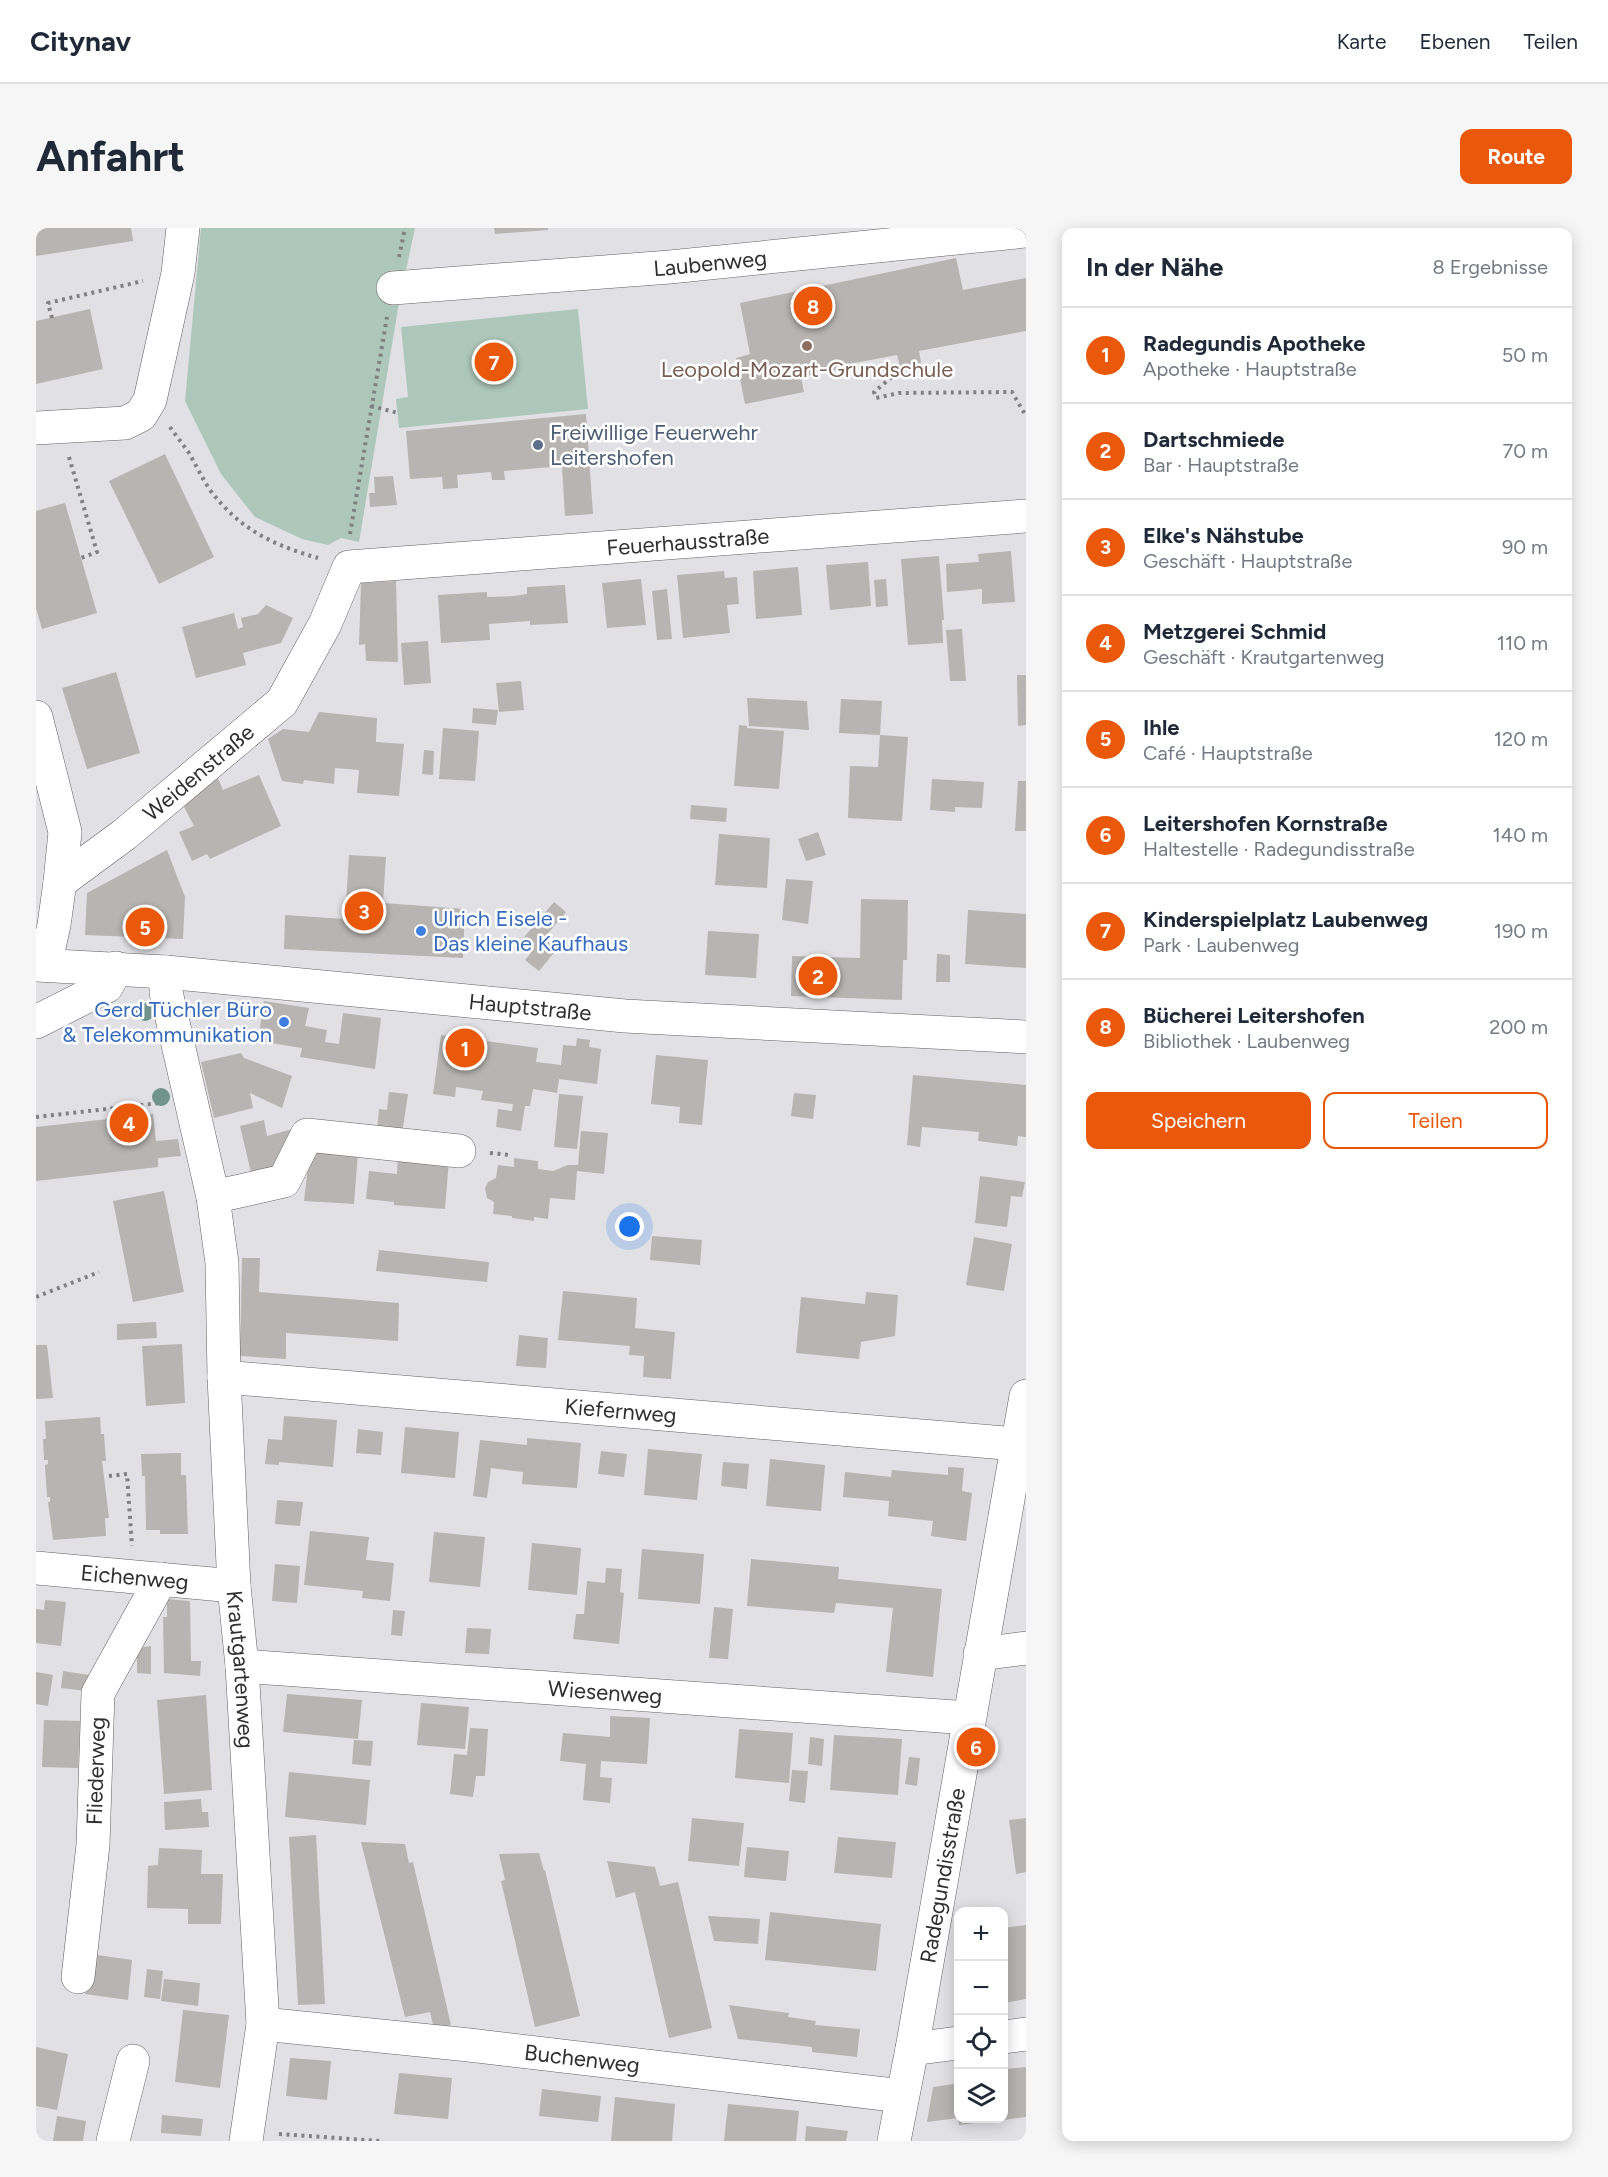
<!DOCTYPE html>
<html lang="de">
<head>
<meta charset="utf-8">
<style>
  body { margin:0; font-family:Figtree,sans-serif; background:#f6f6f7; color:#1f2937 }
  .controls { position:absolute; right:18px; bottom:18px; display:grid; overflow:hidden; border-radius:12px; box-shadow:0 3px 15px #0003 }
  .controls button { width:54px; height:54px; display:grid; place-items:center; padding:0; border:0; border-bottom:2px solid #e0e1e3; background:#fff; color:#1f2937; font:30px sans-serif }
  .you { position:absolute; left:594px; top:999px; width:21px; height:21px; margin:-15px; border:4px solid #fff; border-radius:50%; background:#1a73e8; box-shadow:0 0 0 9px #1a73e833 }
  .badge { display:grid; place-items:center; width:39px; height:39px; border-radius:50%; background:#ea580c; color:#fff; font-size:20px; font-weight:700 }
  .pin { position:absolute; translate:-50% -50%; border:3px solid #fff; box-shadow:0 2px 6px #0006 }
  .list { margin:0; padding:0; list-style:none }
  h2 { display:flex; justify-content:space-between; align-items:center; height:78px; margin:0; padding:0 24px; font-size:26px }
  h2 small { font-size:20px; font-weight:400; color:#747a83 }
  .list li { display:grid; grid-template-columns:39px 1fr auto; gap:18px; align-items:center; box-sizing:border-box; height:96px; padding:0 24px; border-top:2px solid #e0e1e3 }
  .list b { display:block; font-size:22px; white-space:nowrap }
  .list p { margin:0; font-size:20px; white-space:nowrap; color:#747a83 }
  .list em { font-size:20px; font-style:normal; color:#747a83 }
  .actions { display:flex; gap:12px; padding:18px 24px }
  .actions a { flex:1; padding:14px 0; border:2px solid #ea580c; border-radius:12px; text-align:center; font-size:21px; color:#ea580c }
  .actions .main { background:#ea580c; color:#fff }
  .icon { flex:none; width:33px; height:33px; fill:none; stroke:currentColor; stroke-width:2; stroke-linecap:round; stroke-linejoin:round }
  .map { position:relative; flex:none; width:990px; height:1913px; overflow:hidden; border-radius:12px }
  header { display:flex; align-items:center; gap:36px; box-sizing:border-box; height:84px; padding:0 30px; background:#fff; border-bottom:2px solid #e0e1e3 }
  header strong { font-size:28px }
  nav { display:flex; gap:33px; margin-inline-start:auto; font-size:21px }
  .intro { display:flex; align-items:center; justify-content:space-between; box-sizing:border-box; height:144px; padding:0 36px }
  h1 { margin:0; font-size:42px }
  .button { padding:15px 27px; border-radius:12px; background:#ea580c; color:#fff; font-size:21px; font-weight:700 }
  main { display:flex; gap:36px; padding:0 36px }
  aside { flex:1; background:#fff; border-radius:12px; box-shadow:0 3px 15px #0003 }
  .map>svg:first-child { display:block }
  .green { fill:#aec7bb }
  .building { fill:#b7b4b1 }
  .lines { fill:none; stroke-linecap:round; stroke-linejoin:round }
  .minor-casing { stroke:#626265; stroke-width:34 }
  .path { stroke:#818184; stroke-width:4; stroke-dasharray:3 4.5; stroke-linecap:butt }
  .minor { stroke:#fff; stroke-width:33 }
  .tree { fill:#709489 }
  .education-dot { fill:#8d6e63; stroke:#fff; stroke-width:2 }
  .service-dot { fill:#5c6f8a; stroke:#fff; stroke-width:2 }
  .shop-dot { fill:#3f7fe0; stroke:#fff; stroke-width:2 }
  .labels { text-anchor:middle; stroke-width:5; stroke-linejoin:round; paint-order:stroke }
  .street-label { font-size:22px; fill:#303031; stroke:#fff }
  .education-label { font-size:22px; fill:#785e54; stroke:#fff }
  .service-label { font-size:22px; fill:#4e5e75; stroke:#fff; text-anchor:start }
  .shop-label { font-size:22px; fill:#366cbe; stroke:#fff; text-anchor:start }
</style>
</head>
<body>
<header>
<strong>Citynav</strong>
<nav><a>Karte</a><a>Ebenen</a><a>Teilen</a></nav>
</header>
<div class="intro"><h1>Anfahrt</h1><a class="button">Route</a></div>
<main>
<div class="map">
<svg width="990" height="1913" viewBox="0 0 990 1913">
  <rect width="100%" height="100%" fill="#e1e1e5"/>
  <g class="green">
    <path d="M165 0H379L363 75 323 314 305 310 292 317 266 311 219 289 185 246 149 173Z"/>
    <path d="M542 81 552 181 363 200 360 171 372 169 365 99Z"/>
  </g>
  <g class="building">
    <path d="M0 0H95L97 13 0 28Z"/>
    <path d="M458 0H512V2L459 6Z"/>
    <path d="M920 30 927 62 990 50V103L883 123 885 135 864 139 861 127 813 136V139L765 149 768 164 709 176 700 130 714 126 704 75Z"/>
    <path d="M54 81 67 141 0 156V93Z"/>
    <path d="M550 186 557 286 529 288 526 238 468 243 469 252H456L455 244 421 247 422 260 407 261 406 249 374 251 370 203Z"/>
    <path d="M129 226 178 329 123 356 73 253Z"/>
    <path d="M357 248 361 277 334 279 333 265H339L338 249Z"/>
    <path d="M29 275 61 385 6 401 0 380V283Z"/>
    <path d="M975 323 979 374 946 376V361L911 364 910 336 943 334 942 326Z"/>
    <path d="M903 328 908 392H906L907 415 872 417 865 331Z"/>
    <path d="M832 334 835 378 794 382 790 337Z"/>
    <path d="M762 339 766 387 720 391 717 343Z"/>
    <path d="M688 343 689 350 701 349 703 376 691 377 694 405 647 410 641 347Z"/>
    <path d="M605 351 610 397 571 400 566 355Z"/>
    <path d="M850 351 852 378 840 379 838 352Z"/>
    <path d="M360 353 362 434 330 433 329 416 323 417 325 355Z"/>
    <path d="M529 357 532 395 494 397V393L453 396 454 412 405 415 402 367 451 364V369L478 368 491 366V359Z"/>
    <path d="M631 361 636 411 621 412 616 363Z"/>
    <path d="M230 377 257 390 245 415 207 425 210 437 160 450 146 399 198 385 202 401 207 399 205 390 222 386Z"/>
    <path d="M926 401 930 453H914L910 402Z"/>
    <path d="M392 413 395 455 368 457 365 415Z"/>
    <path d="M80 444 104 525 51 541 26 460Z"/>
    <path d="M981 447H990V497L982 498Z"/>
    <path d="M485 453 488 482 463 484 460 455Z"/>
    <path d="M711 470 771 473 773 502 713 498Z"/>
    <path d="M805 471 846 473 844 507 803 505Z"/>
    <path d="M437 480 462 482 460 497 436 495Z"/>
    <path d="M283 484 341 490 340 514 368 516 363 568 321 565 323 542 299 540 298 556 268 552 267 556 246 553 232 511 247 501 273 504Z"/>
    <path d="M703 497 711 498V500L748 503 743 561 698 558Z"/>
    <path d="M407 500 443 503 439 553 403 551Z"/>
    <path d="M844 507 872 509 866 593 812 590 814 538 842 539Z"/>
    <path d="M388 522 398 523 397 547 386 546Z"/>
    <path d="M223 547 245 598 174 631 171 626 156 633 143 604 158 598 145 573 182 550 187 562Z"/>
    <path d="M896 551 948 554 946 580 919 579V584L894 582Z"/>
    <path d="M982 553H990V603H979Z"/>
    <path d="M655 577 691 580 690 594 654 591Z"/>
    <path d="M782 604 790 627 770 633 762 611Z"/>
    <path d="M683 606 734 610 731 660 679 657Z"/>
    <path d="M131 622 149 669 147 711 49 707 51 665Z"/>
    <path d="M313 627 350 629 347 675 429 681 427 730 248 721 249 687 309 691Z"/>
    <path d="M750 651 777 653 772 696 746 692Z"/>
    <path d="M825 671 872 672 871 732H867L866 772 755 768 756 728 824 730Z"/>
    <path d="M518 674 530 684 508 710 521 721 503 743 489 732 495 725 483 715Z"/>
    <path d="M932 682 990 686V740L929 736Z"/>
    <path d="M672 703 723 706 720 750 669 747Z"/>
    <path d="M901 726 914 727V754H900Z"/>
    <path d="M228 773 273 780 269 798 291 802 289 814 303 816 307 785 345 790 339 841 264 829 266 820 222 813Z"/>
    <path d="M405 807 502 820 500 834 525 837 527 817 540 818 541 810 554 812 553 819 565 821 561 856 523 851 521 865 497 861 494 878H489L485 903 460 899 462 881 476 883 477 876 445 872 447 863 420 859 419 869 397 866Z"/>
    <path d="M205 825 208 830 256 848 246 880 214 865 217 880 178 890 165 834Z"/>
    <path d="M620 827 672 832 666 897 643 895 644 879 615 876Z"/>
    <path d="M877 847 990 857V909L982 908 981 918 942 913 943 904 886 899 884 919 871 917Z"/>
    <path d="M353 864 372 866 366 906 341 904 343 881 351 882Z"/>
    <path d="M758 865 780 867 777 891 755 888Z"/>
    <path d="M523 866 547 868 541 921 518 919Z"/>
    <path d="M117 886 120 913 142 911 145 928 122 930V939L0 953V899Z"/>
    <path d="M228 892 231 908 264 899 242 942 216 949 204 898Z"/>
    <path d="M545 903 572 905 568 946 541 943 539 972 514 970 512 991 498 989V993L476 990V988L457 986 458 974 451 970 449 960 452 954 460 950 462 937 478 939V930L502 933V941L517 943 532 937H542Z"/>
    <path d="M274 921 322 925 318 976 268 973Z"/>
    <path d="M362 927 413 932 409 981 358 977V974L330 971 333 943 361 946Z"/>
    <path d="M944 948 989 954 986 969 975 968 971 999 939 995Z"/>
    <path d="M128 963 148 1064 97 1074 77 973Z"/>
    <path d="M616 1008 666 1012 664 1037 614 1032Z"/>
    <path d="M938 1009 976 1016 968 1063 930 1057Z"/>
    <path d="M343 1022 453 1034 451 1054 340 1043Z"/>
    <path d="M206 1030H224L223 1064 363 1075 362 1113 250 1105V1131L204 1128Z"/>
    <path d="M527 1063 601 1070 599 1100 639 1104 635 1151 607 1149 608 1128 593 1127 594 1118 522 1112Z"/>
    <path d="M830 1064 862 1067 859 1108 825 1114 823 1131 760 1125 765 1069 829 1076Z"/>
    <path d="M120 1094 121 1110 81 1112V1096Z"/>
    <path d="M483 1107 512 1110 510 1140 480 1138Z"/>
    <path d="M146 1116 149 1175 110 1178 106 1118Z"/>
    <path d="M0 1117H11L17 1170 0 1171Z"/>
    <path d="M248 1188 301 1192 297 1239 243 1234V1237L229 1236 232 1211 246 1212Z"/>
    <path d="M64 1189 65 1206H68L70 1233H66L73 1290H69L70 1308 17 1312 12 1274H14V1269H11L9 1237 12 1236V1232H8L7 1211H10L9 1193Z"/>
    <path d="M369 1199 423 1204 419 1250 365 1245Z"/>
    <path d="M322 1201 347 1204 345 1227 320 1225Z"/>
    <path d="M491 1210 545 1215 541 1260 486 1256 487 1244 455 1240 451 1270 437 1268 444 1212 491 1217Z"/>
    <path d="M612 1221 666 1226 661 1272 608 1267Z"/>
    <path d="M565 1223 591 1226 588 1249 562 1246Z"/>
    <path d="M145 1225V1247H150L152 1306H124V1302H110L109 1248H106L105 1226Z"/>
    <path d="M734 1231 789 1237 785 1283 730 1278Z"/>
    <path d="M687 1234 713 1236 711 1261 685 1258Z"/>
    <path d="M912 1239 928 1240 926 1263 936 1265 930 1313 895 1308 897 1293 852 1288 853 1273 807 1269 809 1244 855 1249 856 1242 912 1247Z"/>
    <path d="M241 1272 267 1274 264 1298 239 1296Z"/>
    <path d="M274 1303 333 1309 330 1332 358 1335 354 1373 326 1370 327 1363 268 1357Z"/>
    <path d="M398 1304 449 1309 444 1359 393 1354Z"/>
    <path d="M496 1315 545 1320 541 1367 492 1362Z"/>
    <path d="M606 1321 668 1326 664 1376 602 1371Z"/>
    <path d="M715 1331 803 1339 802 1351 906 1361 897 1449 850 1444 857 1380 800 1375 798 1385 711 1378Z"/>
    <path d="M239 1336 264 1338 261 1375 236 1373Z"/>
    <path d="M570 1340 586 1341 584 1364 588 1365 583 1416 537 1411 540 1386H548L551 1353 569 1355Z"/>
    <path d="M131 1371 154 1373 155 1433H165L164 1448 128 1445 127 1389H131Z"/>
    <path d="M9 1372 30 1374 25 1418 0 1415V1381L8 1382Z"/>
    <path d="M678 1379 697 1381 692 1431 673 1430Z"/>
    <path d="M357 1382 369 1383 366 1408 355 1407Z"/>
    <path d="M431 1400 455 1401 453 1426 429 1425Z"/>
    <path d="M115 1418V1446L101 1445V1420Z"/>
    <path d="M27 1443 53 1447 51 1463 25 1460Z"/>
    <path d="M0 1444 17 1447 12 1478 0 1476Z"/>
    <path d="M251 1466 326 1472 322 1511 247 1504Z"/>
    <path d="M170 1467 176 1562 128 1566 121 1472Z"/>
    <path d="M385 1475 433 1479 429 1521 381 1517Z"/>
    <path d="M574 1488 614 1490 611 1536 565 1533 564 1549 576 1550 574 1575 547 1572 550 1536 524 1533 527 1505 574 1509Z"/>
    <path d="M8 1492 44 1493 42 1540 6 1539Z"/>
    <path d="M434 1500 452 1501 449 1548H440L437 1569 414 1566 418 1526 431 1527Z"/>
    <path d="M703 1501 757 1505 753 1555 699 1550Z"/>
    <path d="M798 1507 866 1511 862 1567 794 1562Z"/>
    <path d="M774 1509 788 1511 786 1538 772 1536Z"/>
    <path d="M318 1512 337 1513 335 1538 316 1536Z"/>
    <path d="M873 1529 884 1530 881 1558 869 1556Z"/>
    <path d="M756 1542 772 1543 769 1575 753 1573Z"/>
    <path d="M253 1544 334 1552 330 1597 249 1589Z"/>
    <path d="M165 1571 166 1584H172L173 1599 129 1602 128 1574Z"/>
    <path d="M656 1590 708 1595 703 1638 652 1633Z"/>
    <path d="M990 1590V1644L980 1646 973 1592Z"/>
    <path d="M280 1607 289 1776 262 1777 253 1609Z"/>
    <path d="M802 1609 860 1614 856 1650 798 1645Z"/>
    <path d="M325 1614 369 1616 373 1635 377 1634 415 1797 398 1801 394 1784 369 1789Z"/>
    <path d="M711 1619 753 1623 750 1653 708 1649Z"/>
    <path d="M123 1620 166 1622 165 1646H187L185 1696H152V1681L111 1680 112 1638 122 1637Z"/>
    <path d="M503 1625 508 1643 509 1642 544 1788 499 1799 465 1653 469 1652 463 1626Z"/>
    <path d="M571 1633 619 1639 624 1658 642 1654 676 1800 633 1810 599 1664 580 1670Z"/>
    <path d="M734 1684 845 1696 840 1743 729 1732Z"/>
    <path d="M672 1688 724 1691 722 1716 678 1713Z"/>
    <path d="M990 1697V1771L968 1775V1700Z"/>
    <path d="M54 1726 96 1732 92 1772 49 1766Z"/>
    <path d="M111 1741 127 1743 124 1771 108 1769Z"/>
    <path d="M128 1751 164 1755 162 1778 125 1773Z"/>
    <path d="M693 1777 753 1785 752 1789 780 1793 779 1797 824 1801 821 1829 776 1824V1819L702 1811Z"/>
    <path d="M147 1782 193 1787 184 1860 139 1854Z"/>
    <path d="M0 1819 32 1826 21 1882 0 1878Z"/>
    <path d="M254 1830 295 1833 291 1872 250 1868Z"/>
    <path d="M990 1839V1889L968 1892V1841Z"/>
    <path d="M363 1845 416 1850 412 1891 358 1886Z"/>
    <path d="M922 1847V1890L891 1894 897 1859 918 1856V1848Z"/>
    <path d="M506 1861 565 1868 562 1894 503 1888Z"/>
    <path d="M579 1869 639 1876 636 1913H575Z"/>
    <path d="M692 1876 763 1883 760 1913H688Z"/>
    <path d="M126 1887 167 1891 165 1908 125 1905Z"/>
    <path d="M21 1888 50 1893 47 1913H17Z"/>
    <path d="M922 1890H966V1892L923 1897Z"/>
    <path d="M770 1898 812 1903 810 1913H769Z"/>
  </g>
  <g class="lines">
    <g class="minor-casing">
      <g id="minor">
        <path id="s1" d="M357 60 634 39 990 3"/>
        <path d="M0 200 89 195 105 187 114 172 142 45 147 0"/>
        <path d="M0 489 29 604 24 654"/>
        <path id="s2" d="M0 737 130 744 589 788 990 809"/>
        <path id="s3" d="M9 737 18 697 24 654 89 606 246 474 289 396 313 339 990 288"/>
        <path id="s4" d="M130 744V764L177 969 186 1035 188 1149 198 1358 206 1438 227 1796 210 1913"/>
        <path d="M0 794 71 758 80 740"/>
        <path d="M177 969 248 953 271 907 423 923"/>
        <path id="s5" d="M188 1149 981 1216"/>
        <path id="s6" d="M0 1340 198 1358"/>
        <path d="M944 1426 990 1420"/>
        <path id="s7" d="M206 1438 933 1490"/>
        <path id="s8" d="M42 1749 57 1617 62 1465 125 1351"/>
        <path id="s9" d="M227 1796 433 1817 866 1868"/>
        <path d="M968 1809 990 1806"/>
        <path d="M876 1821 922 1815"/>
        <path d="M77 1913 97 1833"/>
        <path id="s10" d="M858 1913 876 1821 990 1168"/>
      </g>
    </g>
    <g class="path">
      <path d="M363 29 369 0"/>
      <path d="M16 90 12 75 107 53"/>
      <path d="M876 141 863 143 838 164 840 170 863 165 976 164 990 188"/>
      <path d="M335 178 362 185"/>
      <path d="M134 199C140 208 147 216 153 225 160 237 166 250 174 262 203 301 237 317 282 330"/>
      <path d="M33 229 61 324 45 330"/>
      <path d="M314 306 351 89"/>
      <path d="M0 889 124 875"/>
      <path d="M454 925 473 927"/>
      <path d="M0 1069 63 1044"/>
      <path d="M73 1248 91 1246 96 1318"/>
      <path d="M243 1906 344 1913"/>
    </g>
    <use href="#minor" class="minor"/>
  </g>
  <g class="tree">
    <circle cx="109" cy="784" r="9"/>
    <circle cx="125" cy="869" r="9"/>
  </g>
  <circle class="education-dot" cx="771" cy="118" r="6"/>
  <circle class="service-dot" cx="502" cy="217" r="6"/>
  <g class="shop-dot">
    <circle cx="385" cy="703" r="6"/>
    <circle cx="248" cy="794" r="6"/>
  </g>
  <g class="labels">
    <g class="street-label">
      <text dy="8" stroke="none"><textPath href="#s1" startOffset="318">Laubenweg</textPath></text>
      <text dy="8" stroke="none"><textPath href="#s3" startOffset="861">Feuerhausstraße</textPath></text>
      <text dy="8" stroke="none"><textPath href="#s3" startOffset="261">Weidenstraße</textPath></text>
      <text dy="8" stroke="none"><textPath href="#s2" startOffset="496">Hauptstraße</textPath></text>
      <text dy="8" stroke="none"><textPath href="#s5" startOffset="398">Kiefernweg</textPath></text>
      <text dy="8" stroke="none"><textPath href="#s6" startOffset="99">Eichenweg</textPath></text>
      <text dy="8" stroke="none"><textPath href="#s4" startOffset="704">Krautgartenweg</textPath></text>
      <text dy="8" stroke="none"><textPath href="#s7" startOffset="364">Wiesenweg</textPath></text>
      <text dy="8" stroke="none"><textPath href="#s8" startOffset="207">Fliederweg</textPath></text>
      <text dy="8" stroke="none"><textPath href="#s10" startOffset="270">Radegundisstraße</textPath></text>
      <text dy="8" stroke="none"><textPath href="#s9" startOffset="321">Buchenweg</textPath></text>
    </g>
    <g class="education-label">
      <text x="771" y="149">Leopold-Mozart-Grundschule</text>
    </g>
    <g class="service-label">
      <text x="514" y="212">Freiwillige Feuerwehr<tspan x="514" dy="25">Leitershofen</tspan></text>
    </g>
    <g class="shop-label">
      <text x="397" y="698">Ulrich Eisele -<tspan x="397" dy="25">Das kleine Kaufhaus</tspan></text>
      <text x="236" y="789" text-anchor="end">Gerd Tüchler Büro<tspan x="236" dy="25">&amp; Telekommunikation</tspan></text>
    </g>
  </g>
</svg>
<div class="controls">
<button>+</button>
<button>−</button>
<button><svg class="icon" aria-label="locate" viewBox="0 0 24 24"><circle cx="12" cy="12" r="6"/><path d="M12 2v4M12 18v4M2 12h4M18 12h4"/></svg></button>
<button><svg class="icon" aria-label="layers" viewBox="0 0 24 24"><path d="M12 4l9 5-9 5-9-5zM3 14l9 5 9-5"/></svg></button>
</div>
<div class="you"></div>
<div class="pin badge" style="left:429px;top:820px">1</div>
<div class="pin badge" style="left:782px;top:748px">2</div>
<div class="pin badge" style="left:328px;top:683px">3</div>
<div class="pin badge" style="left:93px;top:895px">4</div>
<div class="pin badge" style="left:109px;top:699px">5</div>
<div class="pin badge" style="left:940px;top:1519px">6</div>
<div class="pin badge" style="left:458px;top:134px">7</div>
<div class="pin badge" style="left:777px;top:78px">8</div>
</div>
<aside>
<h2>In der Nähe<small>8 Ergebnisse</small></h2>
<ul class="list">
<li><span class="badge">1</span><div><b>Radegundis Apotheke</b><p>Apotheke · Hauptstraße</p></div><em>50 m</em></li>
<li><span class="badge">2</span><div><b>Dartschmiede</b><p>Bar · Hauptstraße</p></div><em>70 m</em></li>
<li><span class="badge">3</span><div><b>Elke's Nähstube</b><p>Geschäft · Hauptstraße</p></div><em>90 m</em></li>
<li><span class="badge">4</span><div><b>Metzgerei Schmid</b><p>Geschäft · Krautgartenweg</p></div><em>110 m</em></li>
<li><span class="badge">5</span><div><b>Ihle</b><p>Café · Hauptstraße</p></div><em>120 m</em></li>
<li><span class="badge">6</span><div><b>Leitershofen Kornstraße</b><p>Haltestelle · Radegundisstraße</p></div><em>140 m</em></li>
<li><span class="badge">7</span><div><b>Kinderspielplatz Laubenweg</b><p>Park · Laubenweg</p></div><em>190 m</em></li>
<li><span class="badge">8</span><div><b>Bücherei Leitershofen</b><p>Bibliothek · Laubenweg</p></div><em>200 m</em></li>
</ul>
<div class="actions"><a class="main">Speichern</a><a>Teilen</a></div>
</aside>
</main>
</body>
</html>
